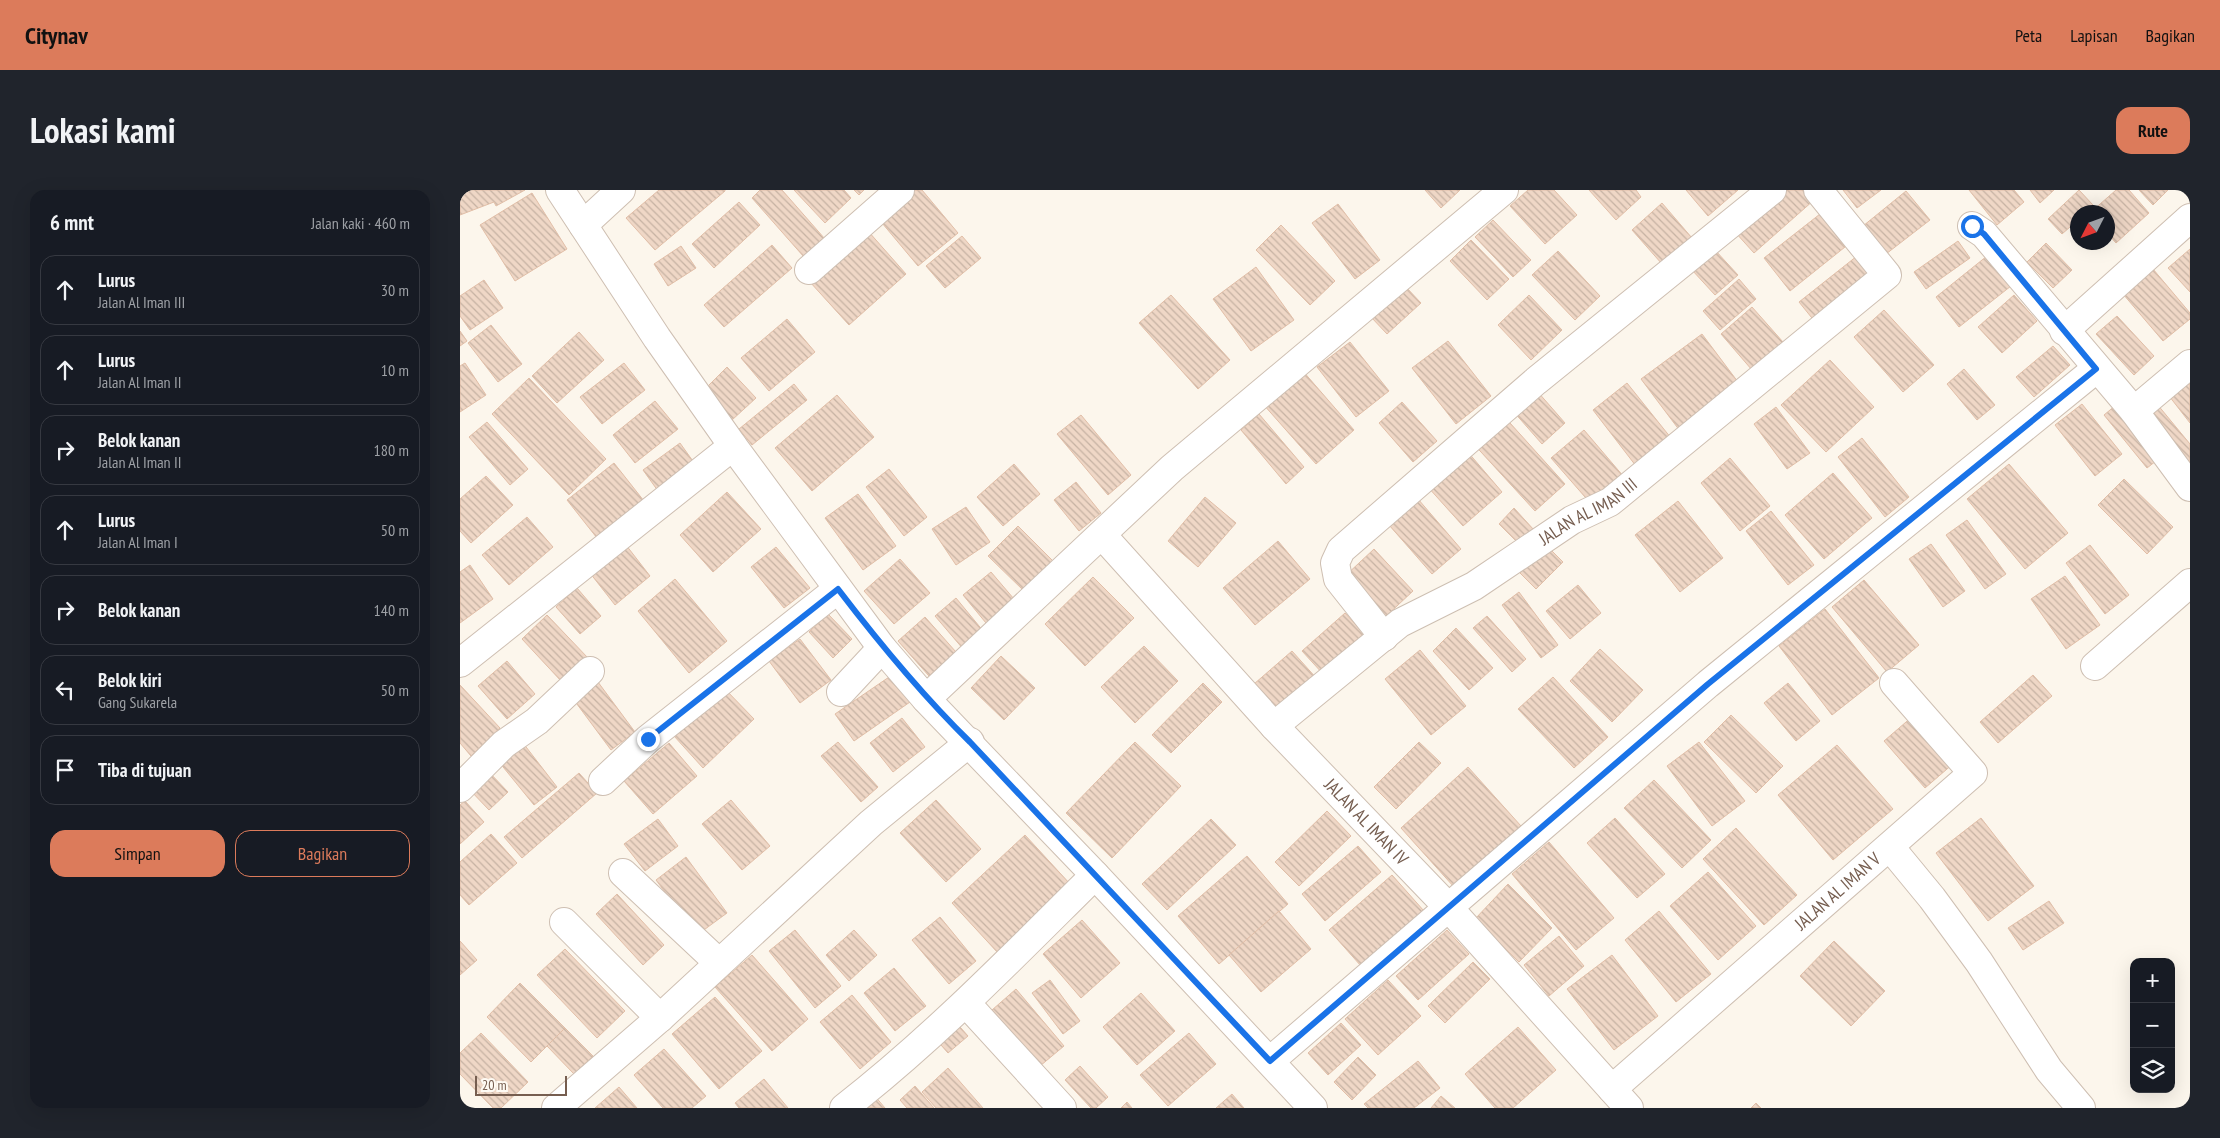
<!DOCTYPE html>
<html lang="id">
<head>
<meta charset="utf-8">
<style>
  body { margin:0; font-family:"PT Sans Narrow",sans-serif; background:#20242c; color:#f1f3f6 }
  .controls { position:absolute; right:15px; bottom:15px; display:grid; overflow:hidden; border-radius:10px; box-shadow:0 5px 20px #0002 }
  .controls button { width:45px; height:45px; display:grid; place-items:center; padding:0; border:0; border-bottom:1px solid #363941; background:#171b24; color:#f1f3f6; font:25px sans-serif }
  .compass { position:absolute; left:1610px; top:15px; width:45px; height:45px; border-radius:50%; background:#171b24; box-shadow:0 5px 20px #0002; rotate:228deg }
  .scale { position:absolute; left:15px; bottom:12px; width:92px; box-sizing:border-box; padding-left:5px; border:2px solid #765e50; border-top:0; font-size:14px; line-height:18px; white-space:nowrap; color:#765e50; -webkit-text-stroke:4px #fefaf3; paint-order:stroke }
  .stop { position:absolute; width:15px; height:15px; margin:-11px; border:4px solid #1a73e8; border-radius:50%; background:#fff }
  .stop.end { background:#1a73e8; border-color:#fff; box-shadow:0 1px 5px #0008 }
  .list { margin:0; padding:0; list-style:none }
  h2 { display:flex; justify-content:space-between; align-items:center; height:65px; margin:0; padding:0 20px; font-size:21px }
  h2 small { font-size:16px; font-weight:400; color:#9ea1a6 }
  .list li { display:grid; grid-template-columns:32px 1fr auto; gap:15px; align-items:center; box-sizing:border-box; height:70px; margin:0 10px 10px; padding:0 10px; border:1px solid #363941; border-radius:15px }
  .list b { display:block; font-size:19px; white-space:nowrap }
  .list p { margin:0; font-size:16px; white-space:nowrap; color:#9ea1a6 }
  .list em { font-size:16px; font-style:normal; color:#9ea1a6 }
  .actions { display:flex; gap:10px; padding:15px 20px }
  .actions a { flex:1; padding:11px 0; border:1px solid #dc7b5b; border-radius:15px; text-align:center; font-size:18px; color:#dc7b5b }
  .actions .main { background:#dc7b5b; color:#111 }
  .icon { flex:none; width:28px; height:28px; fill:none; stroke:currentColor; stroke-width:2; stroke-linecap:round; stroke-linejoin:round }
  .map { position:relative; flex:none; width:1730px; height:918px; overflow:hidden; border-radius:15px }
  header { display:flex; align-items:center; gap:30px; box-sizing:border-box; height:70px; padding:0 25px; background:#dc7b5b; color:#111 }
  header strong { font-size:24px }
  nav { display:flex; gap:28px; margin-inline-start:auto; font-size:18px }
  .intro { display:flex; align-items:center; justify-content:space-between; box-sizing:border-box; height:120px; padding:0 30px }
  h1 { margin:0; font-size:35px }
  .button { padding:12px 22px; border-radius:15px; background:#dc7b5b; color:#111; font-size:18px; font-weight:700 }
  main { display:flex; gap:30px; padding:0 30px }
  aside { flex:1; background:#171b24; border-radius:15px; box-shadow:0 5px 20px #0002 }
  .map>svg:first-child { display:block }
  .building { fill:url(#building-back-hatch); stroke:#e1bea7 }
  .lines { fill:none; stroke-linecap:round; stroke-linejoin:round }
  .minor-casing { stroke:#cebfb2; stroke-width:30 }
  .minor { stroke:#fff; stroke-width:28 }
  .route { stroke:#1a73e8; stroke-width:6 }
  .labels { text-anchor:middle; stroke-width:4; stroke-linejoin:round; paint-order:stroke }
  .street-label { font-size:18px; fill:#765e50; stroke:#fefaf3 }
</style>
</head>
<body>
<header>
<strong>Citynav</strong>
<nav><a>Peta</a><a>Lapisan</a><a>Bagikan</a></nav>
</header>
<div class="intro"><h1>Lokasi kami</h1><a class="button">Rute</a></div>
<main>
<aside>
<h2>6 mnt<small>Jalan kaki · 460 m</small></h2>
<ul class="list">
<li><svg class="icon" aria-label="ahead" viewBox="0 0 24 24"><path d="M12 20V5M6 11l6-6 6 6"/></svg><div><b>Lurus</b><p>Jalan Al Iman III</p></div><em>30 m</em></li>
<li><svg class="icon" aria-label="ahead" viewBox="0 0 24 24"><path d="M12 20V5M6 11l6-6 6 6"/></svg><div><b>Lurus</b><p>Jalan Al Iman II</p></div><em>10 m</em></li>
<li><svg class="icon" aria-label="right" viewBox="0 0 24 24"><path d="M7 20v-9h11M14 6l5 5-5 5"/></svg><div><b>Belok kanan</b><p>Jalan Al Iman II</p></div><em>180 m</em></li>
<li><svg class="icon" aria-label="ahead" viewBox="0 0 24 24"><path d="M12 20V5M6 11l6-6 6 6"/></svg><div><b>Lurus</b><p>Jalan Al Iman I</p></div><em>50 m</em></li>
<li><svg class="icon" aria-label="right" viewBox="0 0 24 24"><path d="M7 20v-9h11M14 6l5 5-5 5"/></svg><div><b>Belok kanan</b></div><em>140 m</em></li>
<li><svg class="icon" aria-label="left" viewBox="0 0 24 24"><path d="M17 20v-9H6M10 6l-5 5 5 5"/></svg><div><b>Belok kiri</b><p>Gang Sukarela</p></div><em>50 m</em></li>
<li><svg class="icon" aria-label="arrive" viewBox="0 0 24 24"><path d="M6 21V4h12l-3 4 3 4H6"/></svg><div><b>Tiba di tujuan</b></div></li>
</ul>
<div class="actions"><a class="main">Simpan</a><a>Bagikan</a></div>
</aside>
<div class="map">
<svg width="1730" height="918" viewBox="0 0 1730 918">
  <defs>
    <pattern id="building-back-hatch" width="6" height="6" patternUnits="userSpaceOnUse" patternTransform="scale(1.25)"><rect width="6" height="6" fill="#efd7c6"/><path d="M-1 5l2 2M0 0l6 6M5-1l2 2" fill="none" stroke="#c6b2a3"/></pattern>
  </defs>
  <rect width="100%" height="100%" fill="#fcf6ec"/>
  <g class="building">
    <path d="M0 0H65L36 16 34 12 0 25Z"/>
    <path d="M199 0H265V1L195 60 166 28Z"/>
    <path d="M300 0H322L365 49 344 67 292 8Z"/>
    <path d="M334 0H384L391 8 365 33Z"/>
    <path d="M394 0H404L399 5Z"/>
    <path d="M450 0H462L498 43 458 76 417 27Z"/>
    <path d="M965 0H1000L981 18Z"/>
    <path d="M1068 0H1094L1117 25 1085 54 1050 16Z"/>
    <path d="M1129 0H1176L1181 7 1156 30Z"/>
    <path d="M1226 0H1278L1248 26Z"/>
    <path d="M1321 0H1345L1354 10 1294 63 1275 42Z"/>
    <path d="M1383 0H1421L1397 18Z"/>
    <path d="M1509 0H1554L1564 12 1537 35Z"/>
    <path d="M1570 0H1594L1580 13Z"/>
    <path d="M1619 0 1633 15 1625 22H1618V30L1602 44 1588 29Z"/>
    <path d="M1656 0H1669L1689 23 1656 53 1648 44V22H1631Z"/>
    <path d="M1679 0H1708L1693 15Z"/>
    <path d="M1446 1 1470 30 1426 64 1403 36Z"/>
    <path d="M72 3 107 59 55 91 20 35Z"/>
    <path d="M279 12 300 35 254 78 232 54Z"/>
    <path d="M1202 13 1232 48 1202 74 1172 40Z"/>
    <path d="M878 14 920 70 895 89 852 33Z"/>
    <path d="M1360 24 1385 57 1330 101 1304 68Z"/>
    <path d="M1033 30 1071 70 1053 87 1015 47Z"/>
    <path d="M821 35 875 91 850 115 796 60Z"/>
    <path d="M408 41 446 84 389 135 350 92Z"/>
    <path d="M502 46 521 68 485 98 466 76Z"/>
    <path d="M1011 50 1049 89 1027 110 990 71Z"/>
    <path d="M1498 51 1510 68 1466 99 1454 82Z"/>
    <path d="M1586 53 1612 80 1593 98 1567 72Z"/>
    <path d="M312 55 332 78 264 137 244 115Z"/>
    <path d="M221 56 236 78 208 96 194 74Z"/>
    <path d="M1730 59V102L1708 78Z"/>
    <path d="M1255 60 1278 85 1255 105 1232 80Z"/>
    <path d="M1098 61 1140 106 1115 130 1072 85Z"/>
    <path d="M1397 66 1413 87 1356 133 1339 112Z"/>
    <path d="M1527 66 1551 96 1499 137 1476 107Z"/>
    <path d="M796 77 834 130 791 161 753 109Z"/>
    <path d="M1693 79 1730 123V129L1703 151 1663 104Z"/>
    <path d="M1279 89 1296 109 1260 140 1243 121Z"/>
    <path d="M24 90 43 118 10 140 0 126V106Z"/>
    <path d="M945 96 961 113 927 144 911 127Z"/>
    <path d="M711 105 770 170 738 199 679 133Z"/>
    <path d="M1069 105 1102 140 1071 170 1038 135Z"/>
    <path d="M1554 105 1577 131 1542 163 1518 137Z"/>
    <path d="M1292 117 1323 152 1292 180 1261 144Z"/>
    <path d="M1424 120 1474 175 1443 202 1394 147Z"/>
    <path d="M1657 126 1694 166 1674 185 1636 144Z"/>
    <path d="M327 129 355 162 309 201 281 168Z"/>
    <path d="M31 135 62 174 38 192 8 153Z"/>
    <path d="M0 141 7 151 0 156Z"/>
    <path d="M119 142 144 170 97 213 72 186Z"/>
    <path d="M1242 144 1281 196 1220 241 1181 189Z"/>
    <path d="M988 151 1031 206 996 234 952 178Z"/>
    <path d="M890 152 929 201 896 227 857 177Z"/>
    <path d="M1593 156 1610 175 1574 207 1556 187Z"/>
    <path d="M1370 170 1414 217 1366 262 1321 215Z"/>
    <path d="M5 173 26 205 0 222V176Z"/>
    <path d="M164 173 185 200 142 234 120 207Z"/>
    <path d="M267 177 296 208 272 230 244 200Z"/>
    <path d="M1504 179 1535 215 1517 230 1487 194Z"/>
    <path d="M842 180 894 240 856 274 803 214Z"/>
    <path d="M69 188 146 269 109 305 32 224Z"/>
    <path d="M1725 188 1730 195V233L1706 202Z"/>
    <path d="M1167 193 1211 248 1176 276 1133 220Z"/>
    <path d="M334 194 347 210 292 255 279 239Z"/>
    <path d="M1077 201 1105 233 1082 254 1053 221Z"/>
    <path d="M377 205 414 247 352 301 315 258Z"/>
    <path d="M1662 210 1705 264 1687 278 1644 225Z"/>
    <path d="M195 211 218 239 175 273 153 245Z"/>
    <path d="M942 212 977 251 953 272 919 233Z"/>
    <path d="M1622 214 1662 264 1635 286 1595 235Z"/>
    <path d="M1697 214 1730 254V281L1684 225Z"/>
    <path d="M1316 217 1350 263 1327 279 1294 234Z"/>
    <path d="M1041 223 1105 294 1075 321 1010 250Z"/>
    <path d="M799 224 844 277 826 294 781 240Z"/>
    <path d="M621 225 671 285 648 305 597 244Z"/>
    <path d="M27 232 68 279 50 295 9 247Z"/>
    <path d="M1124 240 1164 287 1132 315 1091 268Z"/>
    <path d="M1402 248 1449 307 1425 327 1378 267Z"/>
    <path d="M220 253 235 274 198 301 183 280Z"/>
    <path d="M1007 261 1042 302 1003 336 967 296Z"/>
    <path d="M1270 268 1310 316 1280 341 1241 293Z"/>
    <path d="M154 273 184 311 137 348 107 310Z"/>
    <path d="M554 274 580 304 543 336 517 307Z"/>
    <path d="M1549 274 1608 343 1565 379 1507 309Z"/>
    <path d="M429 279 467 327 444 346 406 297Z"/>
    <path d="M1373 283 1412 328 1364 369 1325 325Z"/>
    <path d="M26 286 53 315 11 353 0 341V309Z"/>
    <path d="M1664 289 1713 337 1687 364 1638 315Z"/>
    <path d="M616 292 641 323 619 341 594 310Z"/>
    <path d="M267 302 301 339 253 382 220 345Z"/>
    <path d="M398 304 436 356 403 380 365 328Z"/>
    <path d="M745 307 776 333 738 377 708 351Z"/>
    <path d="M958 309 1001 359 972 384 929 335Z"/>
    <path d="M1218 311 1263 368 1220 402 1175 345Z"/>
    <path d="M506 317 530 352 496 375 472 339Z"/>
    <path d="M1054 318 1074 340 1059 354 1039 334Z"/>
    <path d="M1311 321 1354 375 1328 395 1286 341Z"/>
    <path d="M67 327 93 357 49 395 22 365Z"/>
    <path d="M1507 330 1546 384 1525 399 1486 345Z"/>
    <path d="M558 336 594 372 564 401 528 366Z"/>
    <path d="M818 351 850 389 795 435 763 398Z"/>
    <path d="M1471 354 1505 401 1483 417 1449 369Z"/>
    <path d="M166 355 190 386 155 415 130 383Z"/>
    <path d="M1630 355 1669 405 1645 424 1606 373Z"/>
    <path d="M1087 356 1103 372 1076 399 1060 383Z"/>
    <path d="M316 357 350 398 324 418 291 377Z"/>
    <path d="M914 359 953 401 923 429 884 387Z"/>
    <path d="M440 369 470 403 434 434 404 401Z"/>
    <path d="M10 375 33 409 0 433V382Z"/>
    <path d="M531 382 554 409 526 433 503 405Z"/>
    <path d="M1605 386 1640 435 1606 459 1571 409Z"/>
    <path d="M633 387 674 428 625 476 585 434Z"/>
    <path d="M215 389 267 451 229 483 178 421Z"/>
    <path d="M1404 390 1459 455 1427 482 1372 417Z"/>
    <path d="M1118 395 1141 423 1110 449 1086 421Z"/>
    <path d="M117 398 141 426 120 444 96 417Z"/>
    <path d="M1059 402 1098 455 1081 468 1042 415Z"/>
    <path d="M496 408 524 442 504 460 475 426Z"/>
    <path d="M1365 419 1419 488 1372 525 1319 456Z"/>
    <path d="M885 423 907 447 864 485 842 461Z"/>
    <path d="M368 424 392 449 373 468 349 442Z"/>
    <path d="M87 425 128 468 102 492 62 449Z"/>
    <path d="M1027 426 1066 469 1052 482 1013 438Z"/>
    <path d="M465 427 496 462 469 486 438 451Z"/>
    <path d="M996 438 1033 478 1009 500 973 461Z"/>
    <path d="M340 449 371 490 340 513 309 471Z"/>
    <path d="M684 456 718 491 675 533 641 497Z"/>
    <path d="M1140 459 1183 500 1152 532 1110 491Z"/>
    <path d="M960 460 1006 516 971 545 925 489Z"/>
    <path d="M832 461 858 490 819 523 794 494Z"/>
    <path d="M541 466 575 498 544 530 511 498Z"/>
    <path d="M47 471 75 504 47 529 18 496Z"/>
    <path d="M432 485 450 512 394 551 375 524Z"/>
    <path d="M1573 485 1592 506 1538 553 1520 532Z"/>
    <path d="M1093 487 1148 547 1114 578 1058 519Z"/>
    <path d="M135 488 175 542 151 560 111 506Z"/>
    <path d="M743 493 762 512 711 563 692 545Z"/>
    <path d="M1328 493 1360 531 1336 551 1304 513Z"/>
    <path d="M0 495 40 538 11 566 0 553Z"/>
    <path d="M264 498 294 529 243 578 214 546Z"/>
    <path d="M1271 525 1323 576 1296 603 1244 552Z"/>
    <path d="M1453 526 1494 573 1465 598 1424 551Z"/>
    <path d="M442 528 465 557 433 582 410 553Z"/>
    <path d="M378 552 418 597 401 612 361 566Z"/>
    <path d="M675 552 721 596 652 668 606 623Z"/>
    <path d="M959 552 981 573 936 619 914 597Z"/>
    <path d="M1239 552 1285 611 1252 636 1207 576Z"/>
    <path d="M63 553 97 597 74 615 39 572Z"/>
    <path d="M209 553 237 586 193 624 164 591Z"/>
    <path d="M1377 555 1433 619 1373 670 1318 605Z"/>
    <path d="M1008 577 1061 636 994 697 941 638Z"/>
    <path d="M28 581 48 602 29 620 9 599Z"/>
    <path d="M119 583 137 603 62 668 44 647Z"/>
    <path d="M1194 590 1251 650 1222 678 1164 618Z"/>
    <path d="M271 610 310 656 282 680 242 634Z"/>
    <path d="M476 610 521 659 486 692 440 643Z"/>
    <path d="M5 611 24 632 0 654V615Z"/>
    <path d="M867 621 891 646 839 696 815 672Z"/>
    <path d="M1155 628 1205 684 1177 708 1127 653Z"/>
    <path d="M1521 628 1574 696 1528 731 1476 663Z"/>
    <path d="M198 629 218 656 185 681 164 654Z"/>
    <path d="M751 629 776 655 707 720 682 694Z"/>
    <path d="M1276 638 1337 705 1304 735 1243 669Z"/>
    <path d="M31 644 57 673 9 715 0 705V672Z"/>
    <path d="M565 645 611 695 538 763 492 713Z"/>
    <path d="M1089 652 1154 728 1116 760 1052 684Z"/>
    <path d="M898 656 921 682 865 731 842 704Z"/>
    <path d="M787 666 828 714 759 774 718 726Z"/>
    <path d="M226 667 267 723 237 745 196 690Z"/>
    <path d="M1248 682 1296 736 1258 770 1210 716Z"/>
    <path d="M932 685 964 721 901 776 869 740Z"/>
    <path d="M1048 694 1092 738 1059 772 1015 729Z"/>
    <path d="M157 704 204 755 183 775 136 724Z"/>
    <path d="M1589 711 1604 733 1563 760 1548 738Z"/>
    <path d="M819 721 851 759 801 802 769 765Z"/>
    <path d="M1199 721 1251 784 1216 812 1165 750Z"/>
    <path d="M480 727 516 771 489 794 452 750Z"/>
    <path d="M622 730 660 773 621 808 583 764Z"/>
    <path d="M335 740 381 796 355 818 309 761Z"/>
    <path d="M394 740 417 765 389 791 366 765Z"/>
    <path d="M987 740 1009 764 958 810 936 786Z"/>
    <path d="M1099 746 1124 776 1089 806 1064 775Z"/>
    <path d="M0 751 17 770 0 785Z"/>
    <path d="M1374 751 1425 801 1391 836 1340 786Z"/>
    <path d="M105 759 165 821 137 848 77 785Z"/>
    <path d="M292 765 348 829 312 861 255 797Z"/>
    <path d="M1152 765 1198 826 1154 860 1107 799Z"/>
    <path d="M1013 772 1030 789 985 833 968 816Z"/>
    <path d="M434 778 466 816 435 841 404 803Z"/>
    <path d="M590 790 620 831 603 844 572 803Z"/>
    <path d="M928 790 961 826 918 865 885 829Z"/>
    <path d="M60 793 105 838 71 872 27 827Z"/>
    <path d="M556 799 604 856 580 876 532 820Z"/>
    <path d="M681 803 715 841 677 875 643 837Z"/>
    <path d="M392 805 431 852 400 879 360 832Z"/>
    <path d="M255 807 302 861 259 899 212 844Z"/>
    <path d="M493 829 508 846 488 863 474 847Z"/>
    <path d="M881 833 901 855 868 885 848 863Z"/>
    <path d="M1058 837 1096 880 1053 918H1035L1005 884Z"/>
    <path d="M105 838 133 866 114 884 87 856Z"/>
    <path d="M21 843 68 892 41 918H33L0 884V863Z"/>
    <path d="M729 843 756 874 708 916 680 885Z"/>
    <path d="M204 859 246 906 232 918H203L174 885Z"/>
    <path d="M898 867 916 885 892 910 874 892Z"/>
    <path d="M958 871 980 898 954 918H908L904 914Z"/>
    <path d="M620 876 648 907 636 918H631L605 890Z"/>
    <path d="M488 878 523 918H476L462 902Z"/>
    <path d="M304 889 328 918H279L275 913Z"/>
    <path d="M455 896 474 918H447L440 910Z"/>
    <path d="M159 897 177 918H135Z"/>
    <path d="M772 904 784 918H756Z"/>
    <path d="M414 905 425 918H398Z"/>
    <path d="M981 906 995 918H971Z"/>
    <path d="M667 912 672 918H661Z"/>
    <path d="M1296 913 1301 918H1291Z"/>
  </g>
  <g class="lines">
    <g class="minor-casing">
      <g id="minor">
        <path d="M100 0 197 148 273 256 422 458 466 509 635 685 853 918"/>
        <path d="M123 35 161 0"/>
        <path d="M1512 36 1524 44 1674 221 1730 174"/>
        <path d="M349 80 440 0"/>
        <path d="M1604 141 1730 28"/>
        <path d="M1674 221 1730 297"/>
        <path id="s1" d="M642 345 814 536 988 717 1169 918"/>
        <path d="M924 447 878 389 875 373 881 360 1076 191 1312 0"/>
        <path d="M0 473 273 256"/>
        <path d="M1635 476 1730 393"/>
        <path d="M381 502 422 458"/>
        <path d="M466 509 712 278 1044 0"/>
        <path id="s2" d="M814 536 940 433 1014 396 1112 330 1150 312 1427 85 1358 0"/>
        <path d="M143 591 188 549 378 399"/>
        <path d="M0 598 44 554 77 531 130 481"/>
        <path d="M1430 657 1472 708 1519 772 1589 880 1621 918"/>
        <path d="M163 683 259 773"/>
        <path d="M104 732 200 828"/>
        <path d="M506 813 602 918"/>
        <path d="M810 871 1248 494 1636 179"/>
        <path id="s3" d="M1152 899 1513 583 1434 493"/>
        <path d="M96 918 200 828 411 633 510 552"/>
        <path d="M384 918C474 848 554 765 635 685"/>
      </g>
    </g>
    <use href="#minor" class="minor"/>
  </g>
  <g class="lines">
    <path class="route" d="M188 549 378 399C420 454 461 504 510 552L810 871 1248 494 1636 179 1524 44 1512 36"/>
  </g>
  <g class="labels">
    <g class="street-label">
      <text dy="6" stroke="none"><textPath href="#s2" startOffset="382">JALAN AL IMAN III</textPath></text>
      <text dy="6" stroke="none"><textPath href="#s1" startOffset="390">JALAN AL IMAN IV</textPath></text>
      <text dy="6" stroke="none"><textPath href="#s3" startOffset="300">JALAN AL IMAN V</textPath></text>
    </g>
  </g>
</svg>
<div class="controls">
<button>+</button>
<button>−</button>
<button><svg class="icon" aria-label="layers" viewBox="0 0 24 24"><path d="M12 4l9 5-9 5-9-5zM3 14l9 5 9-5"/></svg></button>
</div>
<svg class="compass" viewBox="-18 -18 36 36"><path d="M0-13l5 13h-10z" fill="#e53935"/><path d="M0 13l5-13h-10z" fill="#9ea1a6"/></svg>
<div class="scale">20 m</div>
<div class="stop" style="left:1512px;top:36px"></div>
<div class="stop end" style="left:188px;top:549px"></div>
</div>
</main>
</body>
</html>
